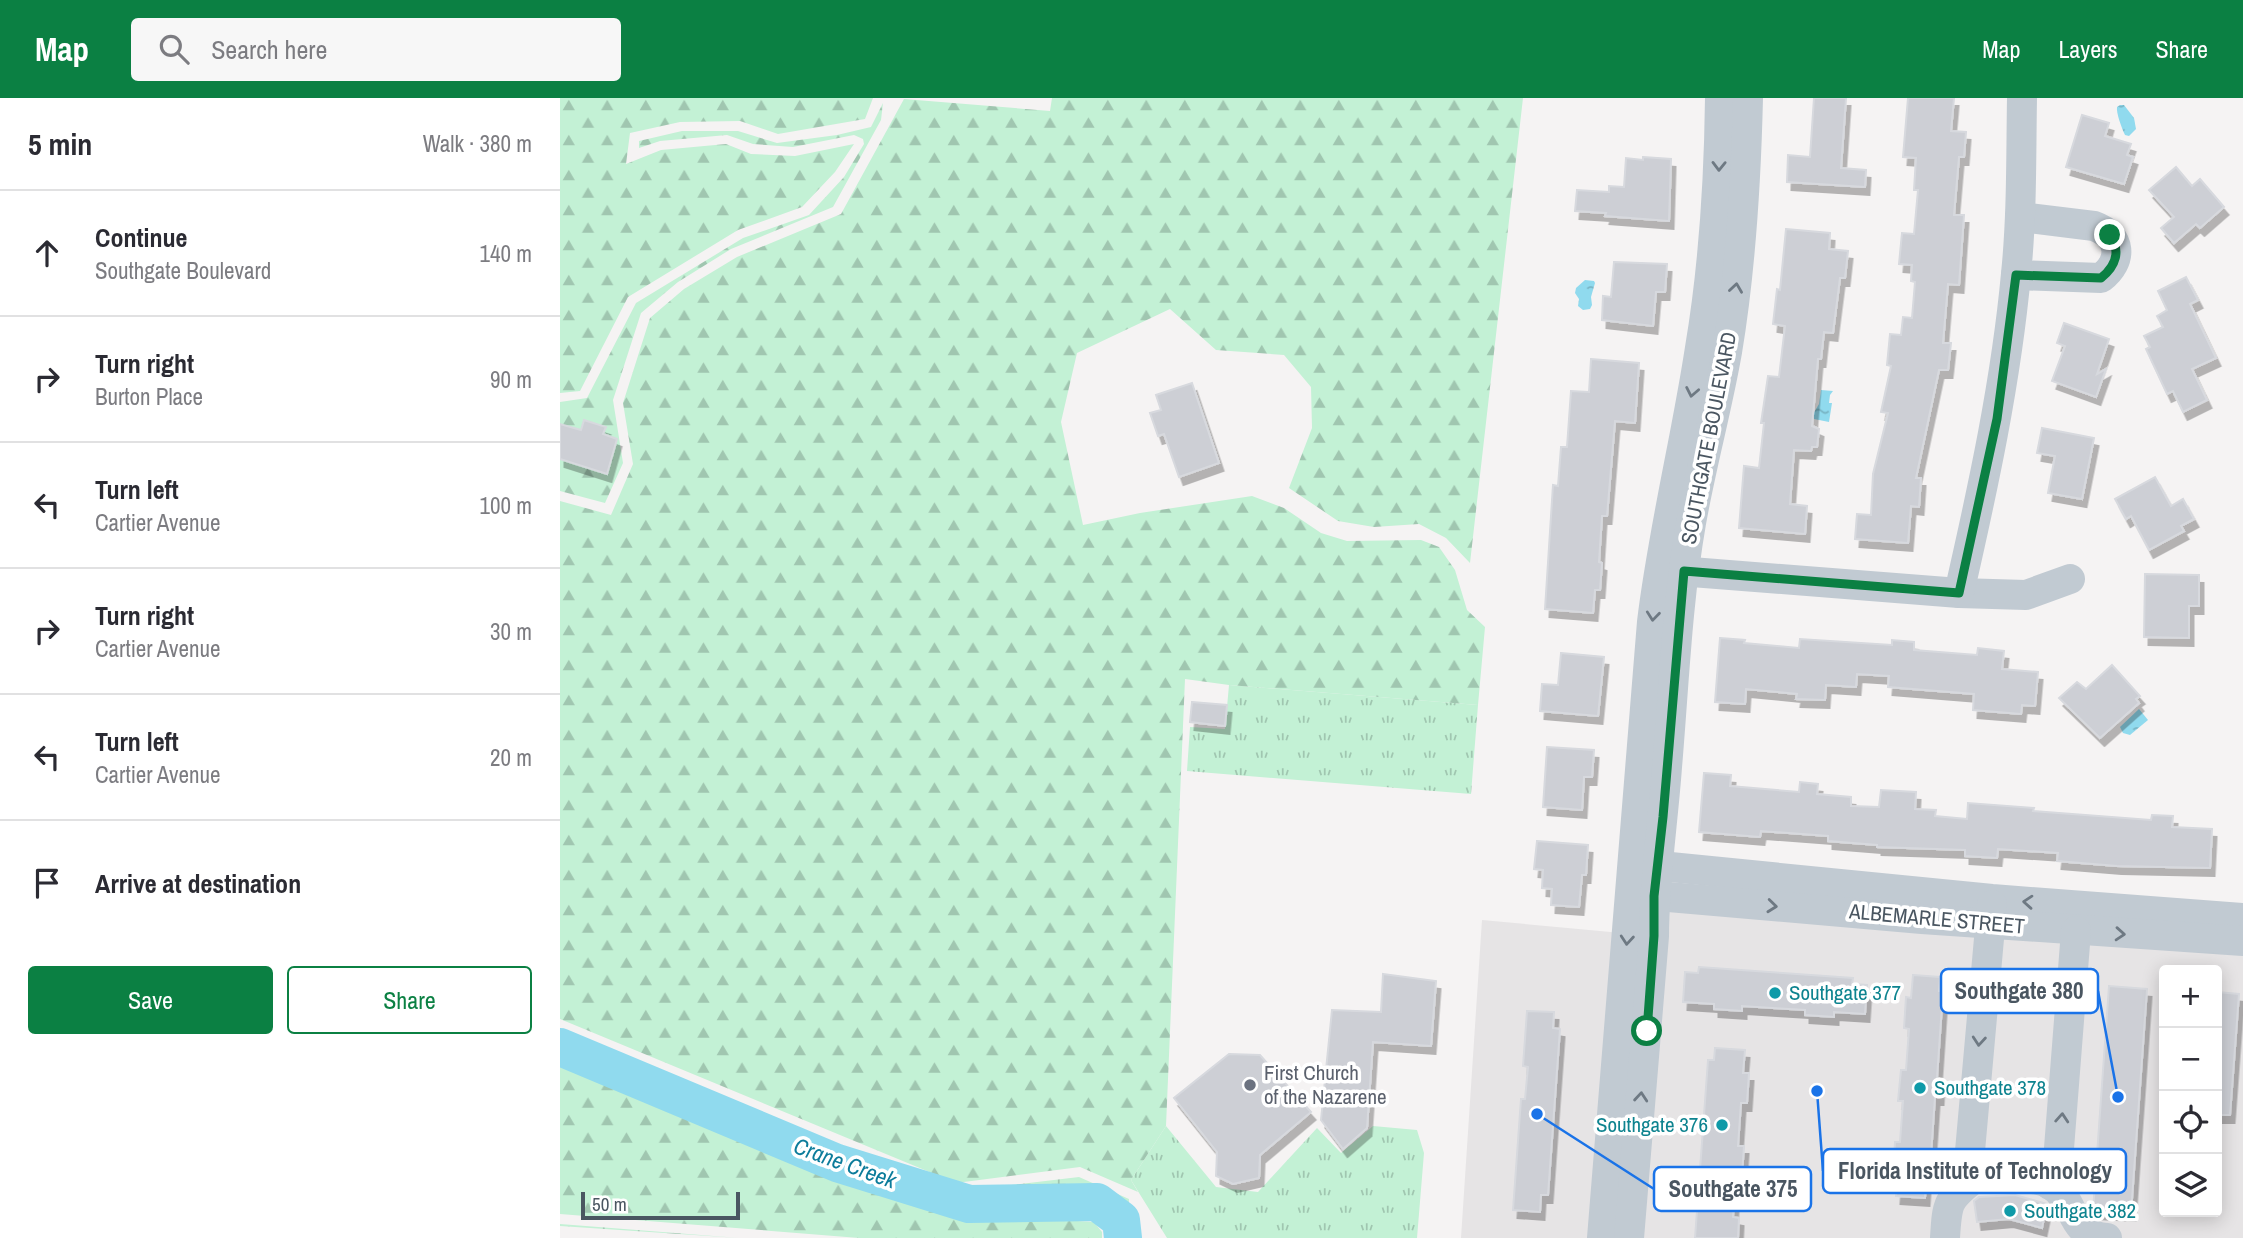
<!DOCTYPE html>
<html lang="en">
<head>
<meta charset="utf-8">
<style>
  body { margin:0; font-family:"Archivo Narrow",sans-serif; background:#f7f7f7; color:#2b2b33 }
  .controls { position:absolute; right:21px; bottom:21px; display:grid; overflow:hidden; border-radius:7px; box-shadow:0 4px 18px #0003 }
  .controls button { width:63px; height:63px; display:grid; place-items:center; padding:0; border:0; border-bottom:2px solid #e1e1e2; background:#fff; color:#2b2b33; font:35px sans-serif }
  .scale { position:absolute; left:21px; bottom:18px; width:159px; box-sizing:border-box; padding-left:7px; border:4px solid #4a5661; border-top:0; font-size:19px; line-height:24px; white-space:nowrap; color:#4a5661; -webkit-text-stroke:5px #fff; paint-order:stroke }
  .stop { position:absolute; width:21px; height:21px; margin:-16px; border:5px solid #0b8043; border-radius:50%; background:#fff }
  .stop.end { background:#0b8043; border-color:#fff; box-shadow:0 2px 7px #0008 }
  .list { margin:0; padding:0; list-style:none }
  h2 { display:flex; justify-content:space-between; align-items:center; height:91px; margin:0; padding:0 28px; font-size:30px }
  h2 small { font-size:23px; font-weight:400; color:#7c7c81 }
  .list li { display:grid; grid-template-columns:46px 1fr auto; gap:21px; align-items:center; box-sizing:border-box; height:126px; padding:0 28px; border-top:2px solid #e1e1e2 }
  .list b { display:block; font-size:26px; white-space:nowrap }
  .list p { margin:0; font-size:23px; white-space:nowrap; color:#7c7c81 }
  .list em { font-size:23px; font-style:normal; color:#7c7c81 }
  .actions { display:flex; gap:14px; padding:21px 28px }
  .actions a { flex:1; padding:16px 0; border:2px solid #0b8043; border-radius:7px; text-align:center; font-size:24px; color:#0b8043 }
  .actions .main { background:#0b8043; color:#fff }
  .icon { flex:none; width:38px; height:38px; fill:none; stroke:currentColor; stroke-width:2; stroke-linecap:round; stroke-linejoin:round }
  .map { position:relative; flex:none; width:1683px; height:1140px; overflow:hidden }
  header { display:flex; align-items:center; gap:42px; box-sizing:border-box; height:98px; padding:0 35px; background:#0b8043; color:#fff }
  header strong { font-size:33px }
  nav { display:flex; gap:38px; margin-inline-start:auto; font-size:24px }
  .search { width:490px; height:63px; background:#f7f7f7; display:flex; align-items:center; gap:18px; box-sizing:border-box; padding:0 24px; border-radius:7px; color:#7c7c81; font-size:26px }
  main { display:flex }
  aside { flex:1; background:#fff }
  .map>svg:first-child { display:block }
  .education { fill:#e6e4e5; fill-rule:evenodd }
  .grass { fill:url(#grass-tufts) }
  .forest { fill:url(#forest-firs) }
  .wetland { fill:url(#wetland-marsh) }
  .water { fill:url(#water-ripples) }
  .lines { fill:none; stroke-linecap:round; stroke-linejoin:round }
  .river { stroke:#90daee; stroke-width:38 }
  .building { fill:#cdcfd5; stroke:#d7d9de; stroke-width:2; filter:url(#shadow) }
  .minor { stroke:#c1cad2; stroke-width:30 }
  .oneway { stroke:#6e7983 }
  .route { stroke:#0b8043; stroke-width:9 }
  .culture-dot { fill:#0f9aa8; stroke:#fff; stroke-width:2.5 }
  .worship-dot { fill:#6b7280; stroke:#fff; stroke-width:2.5 }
  .labels { text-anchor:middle; stroke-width:7; stroke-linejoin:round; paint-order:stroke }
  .street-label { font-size:21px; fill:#4a5661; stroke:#fff }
  .culture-label { font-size:21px; fill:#0d838f; stroke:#fff; text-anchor:start }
  .worship-label { font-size:21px; fill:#5b616d; stroke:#fff; text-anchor:start }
  .water-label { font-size:23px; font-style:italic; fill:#0c7c9b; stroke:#fff }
  .leader { fill:none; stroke:#1a73e8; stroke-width:2.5 }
  .callout-dot { fill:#1a73e8; stroke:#fff; stroke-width:2.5 }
  .callout { fill:#fff; stroke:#1a73e8; stroke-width:2.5 }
  .callout-label { font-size:23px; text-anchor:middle; font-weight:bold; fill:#4a5661 }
</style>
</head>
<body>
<header>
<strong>Map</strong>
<div class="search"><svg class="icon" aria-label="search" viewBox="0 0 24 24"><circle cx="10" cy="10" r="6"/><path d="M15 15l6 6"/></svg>Search here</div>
<nav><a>Map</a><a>Layers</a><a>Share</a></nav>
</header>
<main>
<aside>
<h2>5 min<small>Walk · 380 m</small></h2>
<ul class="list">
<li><svg class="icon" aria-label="ahead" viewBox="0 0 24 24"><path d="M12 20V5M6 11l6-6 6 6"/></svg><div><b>Continue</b><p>Southgate Boulevard</p></div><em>140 m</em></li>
<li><svg class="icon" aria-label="right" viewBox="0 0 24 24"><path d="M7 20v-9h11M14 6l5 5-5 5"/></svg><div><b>Turn right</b><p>Burton Place</p></div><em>90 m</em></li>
<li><svg class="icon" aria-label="left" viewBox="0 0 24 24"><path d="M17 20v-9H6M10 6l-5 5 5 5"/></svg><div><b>Turn left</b><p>Cartier Avenue</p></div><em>100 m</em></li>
<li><svg class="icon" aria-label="right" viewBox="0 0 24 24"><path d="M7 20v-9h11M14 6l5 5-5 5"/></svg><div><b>Turn right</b><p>Cartier Avenue</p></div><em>30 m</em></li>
<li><svg class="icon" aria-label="left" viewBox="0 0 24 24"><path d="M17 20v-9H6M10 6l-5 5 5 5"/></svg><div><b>Turn left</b><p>Cartier Avenue</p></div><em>20 m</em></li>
<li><svg class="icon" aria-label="arrive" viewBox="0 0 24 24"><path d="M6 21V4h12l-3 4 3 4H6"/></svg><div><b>Arrive at destination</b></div></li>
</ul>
<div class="actions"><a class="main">Save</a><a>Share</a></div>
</aside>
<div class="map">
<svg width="1683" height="1140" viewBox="0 0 1683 1140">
  <defs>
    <pattern id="grass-tufts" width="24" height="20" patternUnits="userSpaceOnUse" patternTransform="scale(1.75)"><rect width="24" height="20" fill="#c3f1d5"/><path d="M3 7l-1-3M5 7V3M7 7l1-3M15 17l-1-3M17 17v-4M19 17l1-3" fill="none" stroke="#a0c6b0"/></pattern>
    <pattern id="forest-firs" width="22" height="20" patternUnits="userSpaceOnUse" patternTransform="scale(1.75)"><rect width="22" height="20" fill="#c3f1d5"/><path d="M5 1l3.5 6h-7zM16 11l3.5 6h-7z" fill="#a0c6b0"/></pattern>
    <pattern id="wetland-marsh" width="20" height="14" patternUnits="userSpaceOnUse" patternTransform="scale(1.75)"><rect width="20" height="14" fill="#c3f1d5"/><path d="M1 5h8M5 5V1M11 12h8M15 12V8" fill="none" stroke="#a0c6b0"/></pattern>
    <pattern id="water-ripples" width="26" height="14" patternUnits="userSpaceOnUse" patternTransform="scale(1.75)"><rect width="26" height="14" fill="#90daee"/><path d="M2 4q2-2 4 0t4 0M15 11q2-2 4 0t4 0" fill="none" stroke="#78b4c4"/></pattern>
    <filter id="shadow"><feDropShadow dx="4.5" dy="8" stdDeviation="0" flood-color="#0004"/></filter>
  </defs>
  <rect width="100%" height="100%" fill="#f5f3f3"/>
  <path class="education" d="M1098 787 1683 834V1140H901L922 822 1094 838ZM1604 872H1657V1114H1604Z"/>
  <g class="grass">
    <path d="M669 587 918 607 911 696 627 673 630 629 665 631Z"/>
    <path d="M606 1028 656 1089 698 1094 757 1030 781 1055 813 1028 857 1032 864 1055 857 1140H607L571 1082Z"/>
  </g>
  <g class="forest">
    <path d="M0 0H313L305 21 218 36 180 23 120 24 70 35 66 66 101 52 166 46 191 56 235 58 294 46 275 74 242 109 178 132 68 199 20 293 0 295Z"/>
    <path d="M492 0H963L910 465 886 440 859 426 814 429 778 423 729 390 752 330 751 289 724 257 656 252 610 211 517 255 501 324 523 427 580 415 692 398 724 410 761 435 787 443 861 442 879 449 895 472 907 512 925 529 918 607 669 587 625 581 606 1028 571 1082 578 1094 520 1069 396 1085 0 921V403L51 417 73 366 63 305 90 220 124 191 177 159 281 116 344 1 490 13Z"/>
    <path d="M323 5 321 22 273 109 171 151 118 184 81 215 53 302 63 365 45 405 0 393V304L27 300 76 205 183 140 249 117 284 79 304 46 303 41 294 37 233 49 193 46 167 37 100 43 79 50V43L122 33H178L217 45 277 37 311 29Z"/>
    <path d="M0 961 256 1069 387 1108 401 1116 534 1124 542 1134V1140H299L0 1116Z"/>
  </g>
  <g class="wetland">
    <path d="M0 932 392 1094 519 1079 569 1101 567 1140H552V1131L537 1115 405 1107 390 1099 260 1061 0 950Z"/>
    <path d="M0 1126 179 1140 0 1128Z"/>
  </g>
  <g class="water">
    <path d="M1560 7H1564L1574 20 1576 31 1569 38 1565 37C1562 31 1556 15 1557 9Z"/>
    <path d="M1025 182 1034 183 1035 185 1031 199 1032 207 1030 211 1023 212 1018 208 1019 201 1015 195 1016 190Z"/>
    <path d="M1261 292 1273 293 1270 297 1269 305H1272L1269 324 1254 321 1253 316 1259 306Z"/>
    <path d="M1579 611 1588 622 1570 637 1563 635 1560 629Z"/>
  </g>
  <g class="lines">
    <path class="river" d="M0 949 277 1065 409 1106 537 1104 561 1122 563 1140"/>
  </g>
  <g class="building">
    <path d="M1254 0H1286L1281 70 1306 72 1305 89 1227 84 1228 57 1250 59Z"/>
    <path d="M1348 0H1394L1391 33 1406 34 1404 59H1399L1394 117H1404L1399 187 1388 186 1383 245H1391L1388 272H1379L1356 380H1361L1359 409 1351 408 1348 445 1295 441 1297 416 1311 417 1313 376 1328 315 1321 314 1331 268 1327 267 1330 236 1341 237 1343 219 1352 220 1355 184 1351 183 1352 167 1339 166 1342 135 1354 136 1358 92H1354L1356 60 1343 59Z"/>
    <path d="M1522 17 1549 25 1545 38 1571 46 1567 57 1573 59 1564 86 1506 69Z"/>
    <path d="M1083 59 1111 61 1109 123 1045 118 1046 115 1015 113 1017 92 1049 94V88L1064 89 1066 60 1083 62Z"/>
    <path d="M1616 69 1632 88 1640 81 1664 109 1640 130 1636 126 1614 145 1601 130 1614 119 1589 92Z"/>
    <path d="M1226 131 1270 135 1269 151 1288 153 1285 180H1280L1273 235 1264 234 1261 261H1258L1252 328 1259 331 1257 349H1252L1251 353 1234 352 1230 406 1247 408 1245 436 1179 430 1184 368 1199 370 1204 325H1201L1208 278 1219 279 1225 228 1213 226 1217 191 1220 192Z"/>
    <path d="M1054 164 1107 166 1105 194H1096L1093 228 1042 222 1043 198 1051 199Z"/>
    <path d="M1626 179 1638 202 1630 206 1656 260 1632 271 1647 302 1623 314 1613 293 1607 296 1586 251 1590 249 1584 238 1603 229 1597 218 1607 212 1598 193Z"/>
    <path d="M1504 225 1549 241 1537 276 1546 271 1536 299 1492 283 1505 248 1497 245Z"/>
    <path d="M1031 261 1079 265 1075 325 1055 323 1047 418H1042L1039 464 1042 465 1040 492H1035L1033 515 985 511 993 387 998 388 1001 349H1007L1011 293 1029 294Z"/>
    <path d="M632 285 659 365 619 379 604 336 598 338 590 315 601 312 596 297Z"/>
    <path d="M24 322 46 329 43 336 57 341 47 376 0 361V326L21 332Z"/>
    <path d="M1482 330 1534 340 1522 401 1488 395 1495 358 1477 355Z"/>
    <path d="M1595 379 1611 408 1623 401 1634 421 1621 428 1624 433 1589 452 1571 418 1566 421 1555 401Z"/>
    <path d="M1585 476 1639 477V508H1629V540L1584 539Z"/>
    <path d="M1160 540 1185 542 1184 545 1239 550 1240 541 1332 547V542L1354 544V552L1417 557 1418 550 1444 553 1442 571 1478 574 1475 608 1462 607 1461 616 1413 612 1414 596 1328 589 1329 578 1297 576 1296 589 1266 587 1265 602 1236 601 1237 596 1186 591 1185 606 1155 604Z"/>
    <path d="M1001 555 1044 559 1038 618 980 613 982 586 998 587Z"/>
    <path d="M1552 567 1580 598 1576 601 1579 605 1540 640 1499 600 1517 584 1526 591Z"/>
    <path d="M632 604 667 607 665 628 630 624Z"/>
    <path d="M987 649 1034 652 1032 679H1024L1022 712 983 709Z"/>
    <path d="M1144 675 1171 677 1170 688 1239 694 1240 684 1258 686 1257 696 1291 699V708L1319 709 1321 692 1356 694 1355 711 1376 712 1375 718 1407 721 1408 705 1474 710 1473 713 1591 722 1592 717 1613 718 1612 729 1652 731 1650 770 1557 768 1497 763 1498 755 1438 751 1437 760 1405 758V752L1317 749V747L1268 743V738L1201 733 1200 739 1139 734Z"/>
    <path d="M977 743 1028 747 1026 777H1022L1019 809 991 807 992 791 982 790 983 772 974 771Z"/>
    <path d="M1139 869 1293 880 1292 886 1307 887 1305 916 1274 914V919L1245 917V912L1182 908V913L1154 911V906L1123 904 1125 874 1138 875Z"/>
    <path d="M823 876 876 883 871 948 813 944 807 1030 783 1051 761 1022 772 912 821 914Z"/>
    <path d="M1353 877 1380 879 1379 893H1383L1377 980 1380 981 1379 999H1375L1369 1086H1366L1365 1100 1336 1098 1338 1076 1333 1075 1335 1044H1340L1343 1003H1338L1341 972H1346L1349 931 1344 930 1346 899 1351 900Z"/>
    <path d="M1549 888 1587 891 1571 1115 1533 1113Z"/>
    <path d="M1657 894 1679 896 1670 1017H1657Z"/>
    <path d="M967 913 994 914 993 930 1000 931 988 1097H981L980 1114 953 1112 961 1001H965L968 969 963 968Z"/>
    <path d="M1155 950 1185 952 1183 975H1189L1187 1005H1181L1178 1048H1184L1182 1077H1176L1173 1119 1179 1120 1178 1140H1135L1148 962H1154Z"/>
    <path d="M669 956 700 957 751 1014 700 1057 699 1080 673 1086 656 1078 657 1054 614 1000Z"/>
    <path d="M1455 1097 1487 1106 1482 1130 1449 1121 1417 1124 1414 1103 1419 1099Z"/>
  </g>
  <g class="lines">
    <g class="minor">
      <path d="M1456 177 1541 180C1563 163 1562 138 1534 128L1460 119"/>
      <path d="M1106 472 1399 495 1466 497 1510 481"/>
      <path d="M1399 495C1423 390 1446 284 1456 176 1462 117 1461 59 1462 0"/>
      <path d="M1080 766 1432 801 1683 820"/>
      <path d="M1074 796 1362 821 1683 843"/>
      <path d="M1432 807 1410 1053 1415 1080C1435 1080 1473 1076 1491 1087 1519 1105 1507 1137 1547 1140"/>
      <path d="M1490 1087 1498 1063 1516 833"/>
      <path d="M1042 1140 1092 524C1103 432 1126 342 1140 250 1154 167 1159 84 1160 0"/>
      <path d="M1069 1140 1094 838C1094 781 1103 725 1107 669 1114 587 1117 506 1131 425 1141 368 1157 311 1167 254 1181 170 1186 85 1188 0"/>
      <path d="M1385 1140C1387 1106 1387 1101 1415 1080"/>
    </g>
  </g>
  <defs><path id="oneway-chevron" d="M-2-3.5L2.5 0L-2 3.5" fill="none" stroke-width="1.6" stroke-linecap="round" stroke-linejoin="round" transform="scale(1.75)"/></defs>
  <g class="oneway">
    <use href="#oneway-chevron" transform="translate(1159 68) rotate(91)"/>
    <use href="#oneway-chevron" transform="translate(1176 190) rotate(-82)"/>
    <use href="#oneway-chevron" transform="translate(1132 294) rotate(101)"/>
    <use href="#oneway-chevron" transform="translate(1093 518) rotate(96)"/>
    <use href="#oneway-chevron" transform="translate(1468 804) rotate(-176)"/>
    <use href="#oneway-chevron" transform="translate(1212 808) rotate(6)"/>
    <use href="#oneway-chevron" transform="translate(1560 836) rotate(4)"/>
    <use href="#oneway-chevron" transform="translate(1067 842) rotate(95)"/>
    <use href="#oneway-chevron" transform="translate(1419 943) rotate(95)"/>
    <use href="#oneway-chevron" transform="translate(1081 999) rotate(-85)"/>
    <use href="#oneway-chevron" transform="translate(1502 1020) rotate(-86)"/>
  </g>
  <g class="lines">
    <path class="route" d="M1087 933 1094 838V798L1103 719 1124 473 1399 495 1437 321 1456 177 1541 180C1556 168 1561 153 1550 137"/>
  </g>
  <g class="culture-dot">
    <circle cx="1215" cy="895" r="7"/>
    <circle cx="1360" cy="990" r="7"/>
    <circle cx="1162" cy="1027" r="7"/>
    <circle cx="1450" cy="1113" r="7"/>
  </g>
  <circle class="worship-dot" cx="690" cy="987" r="7"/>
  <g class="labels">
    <g class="street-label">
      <text transform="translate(1149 340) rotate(-79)" y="7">SOUTHGATE BOULEVARD</text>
      <text transform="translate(1377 821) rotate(5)" y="7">ALBEMARLE STREET</text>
    </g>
    <g class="culture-label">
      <text x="1229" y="902">Southgate 377</text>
      <text x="1374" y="997">Southgate 378</text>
      <text x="1148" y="1034" text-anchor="end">Southgate 376</text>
      <text x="1464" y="1120">Southgate 382</text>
    </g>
    <g class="worship-label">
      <text x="704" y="982">First Church<tspan x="704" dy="24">of the Nazarene</tspan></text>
    </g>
    <g class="water-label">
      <text transform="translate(285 1065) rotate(20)" y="8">Crane Creek</text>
    </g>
  </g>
  <path class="leader" d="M1558 999L1538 893M1257 993L1263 1073M977 1016L1094 1091"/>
  <g class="callout-dot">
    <circle cx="1558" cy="999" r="7"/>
    <circle cx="1257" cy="993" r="7"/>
    <circle cx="977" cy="1016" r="7"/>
  </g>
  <g class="callout">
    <rect x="1381" y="871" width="157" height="44" rx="7"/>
    <rect x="1263" y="1051" width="303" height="44" rx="7"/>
    <rect x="1094" y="1069" width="157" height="44" rx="7"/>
  </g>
  <g class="callout-label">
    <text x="1459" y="901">Southgate 380</text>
    <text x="1415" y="1081">Florida Institute of Technology</text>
    <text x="1173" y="1099">Southgate 375</text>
  </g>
</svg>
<div class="controls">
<button>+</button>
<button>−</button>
<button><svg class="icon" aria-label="locate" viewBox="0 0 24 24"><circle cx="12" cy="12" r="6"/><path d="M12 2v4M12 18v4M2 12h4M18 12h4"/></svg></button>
<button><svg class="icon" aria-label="layers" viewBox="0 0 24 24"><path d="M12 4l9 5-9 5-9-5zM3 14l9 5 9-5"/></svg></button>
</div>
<div class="scale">50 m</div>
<div class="stop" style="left:1087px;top:933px"></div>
<div class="stop end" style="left:1550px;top:137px"></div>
</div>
</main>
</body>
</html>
